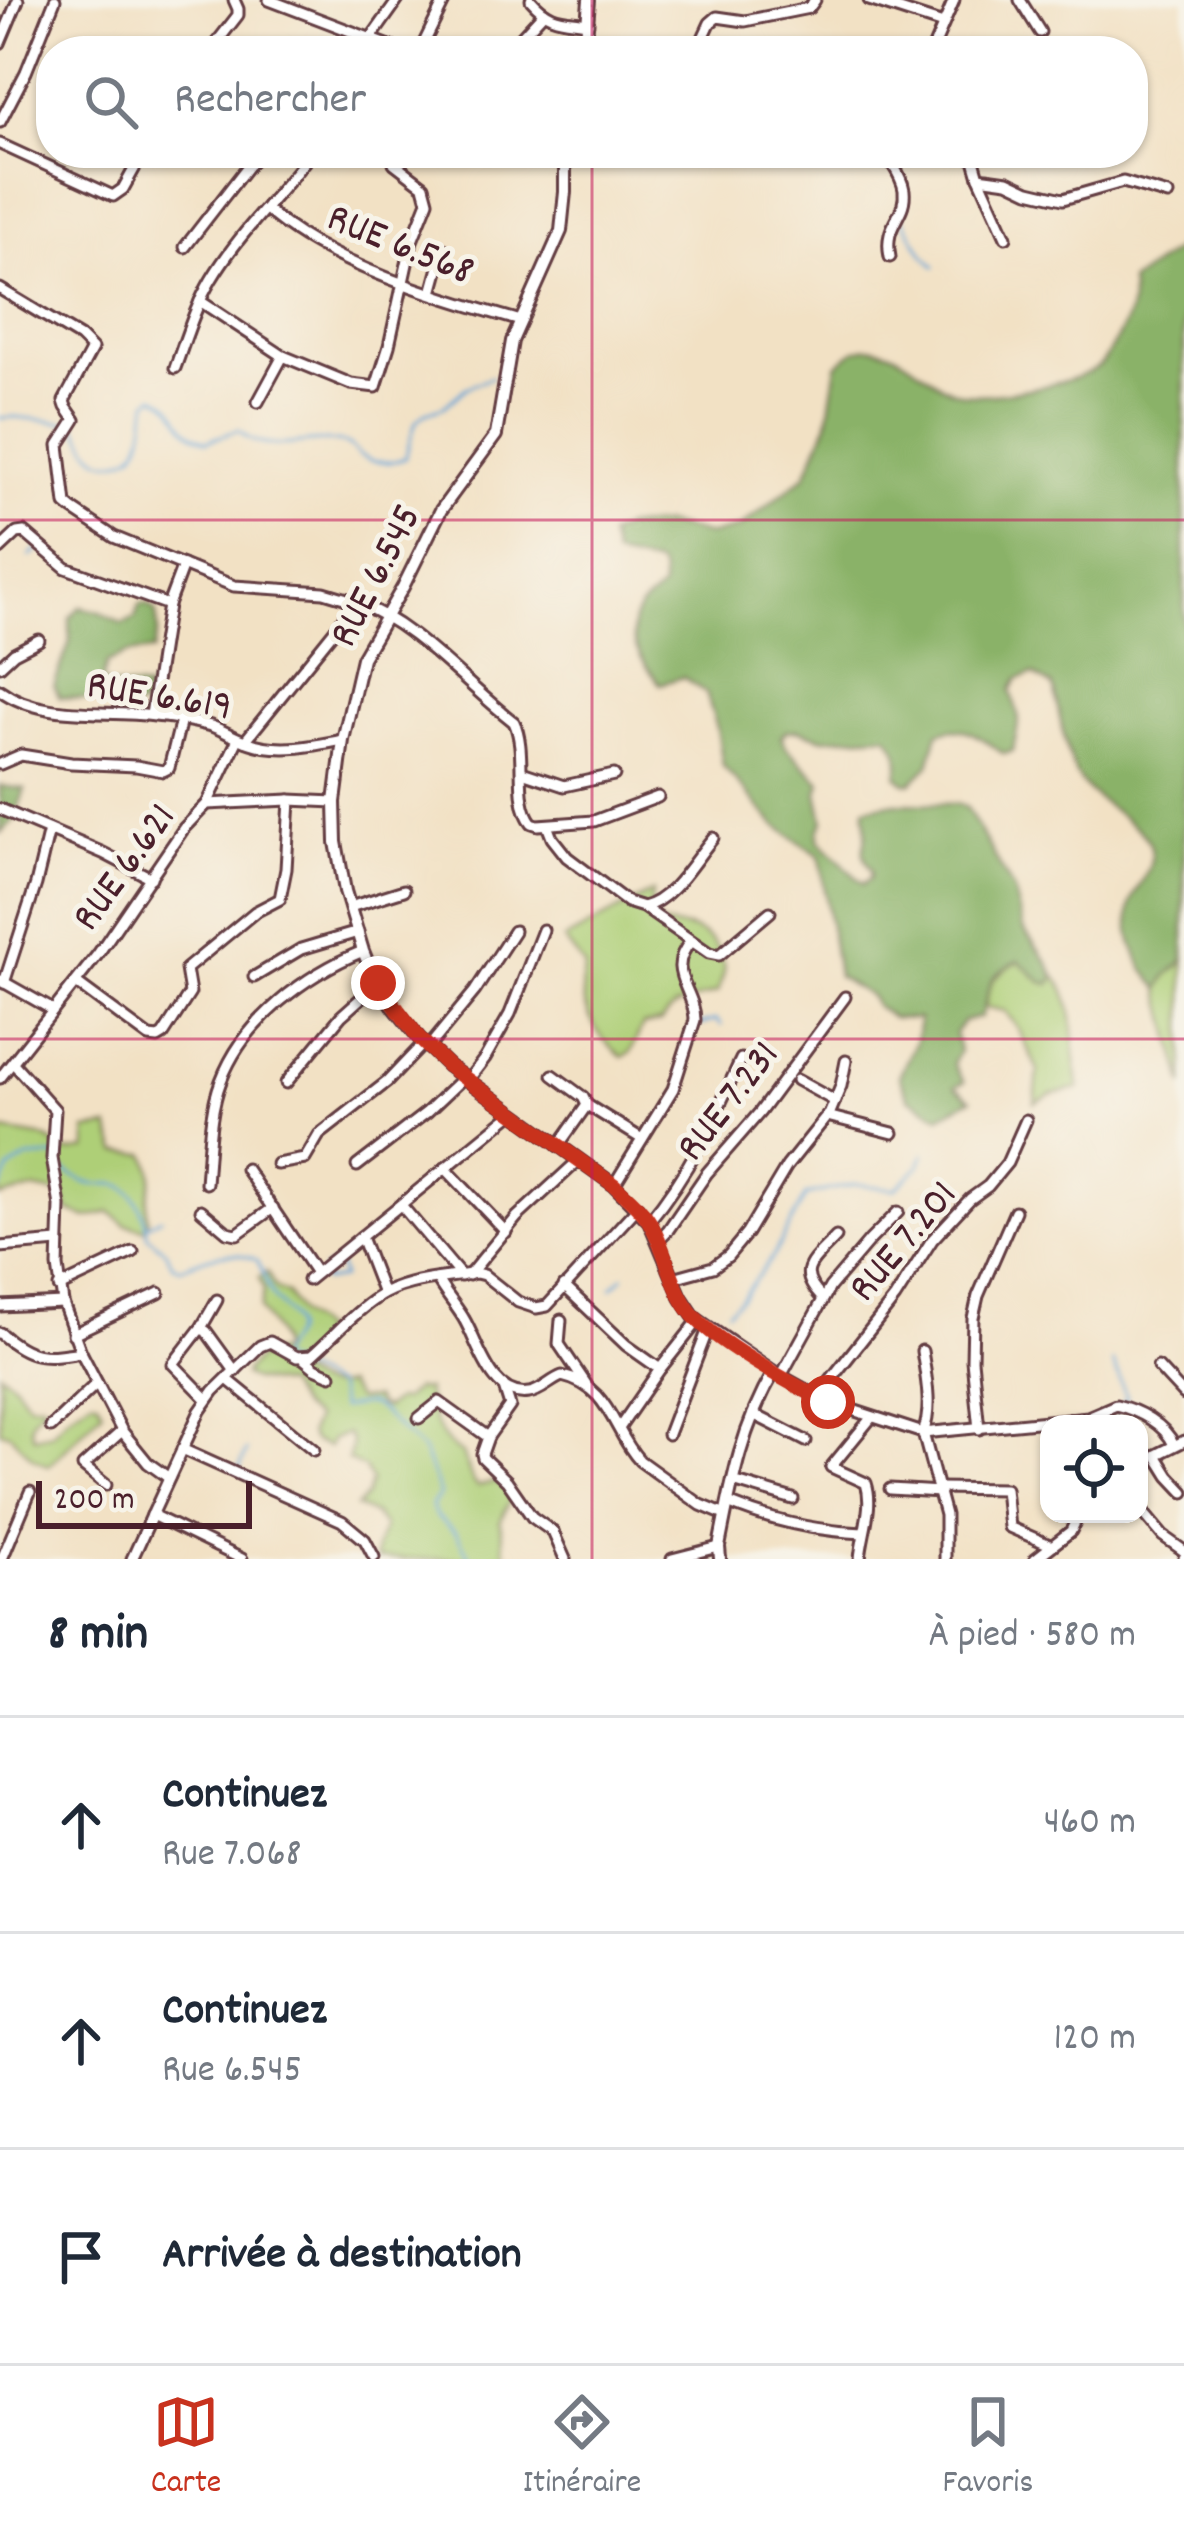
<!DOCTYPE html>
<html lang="fr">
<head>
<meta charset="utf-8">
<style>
  body { margin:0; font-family:Dekko,sans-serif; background:#f6f6f7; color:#1f2937 }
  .controls { position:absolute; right:36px; bottom:36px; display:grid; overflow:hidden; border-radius:24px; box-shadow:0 3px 9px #0004 }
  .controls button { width:108px; height:108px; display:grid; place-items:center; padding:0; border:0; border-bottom:3px solid #e0e1e3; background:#fff; color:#1f2937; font:60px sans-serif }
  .scale { position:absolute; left:36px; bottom:30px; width:216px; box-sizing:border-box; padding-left:12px; border:6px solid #4a1f2b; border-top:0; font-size:33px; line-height:42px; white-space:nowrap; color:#4a1f2b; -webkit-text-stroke:9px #f7f3e8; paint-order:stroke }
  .stop { position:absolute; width:36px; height:36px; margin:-27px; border:9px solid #c8321e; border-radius:50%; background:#fff }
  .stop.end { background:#c8321e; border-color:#fff; box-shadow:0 3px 12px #0008 }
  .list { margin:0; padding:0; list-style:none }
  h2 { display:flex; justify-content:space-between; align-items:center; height:156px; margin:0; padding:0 48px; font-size:51px }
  h2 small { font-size:39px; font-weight:400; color:#747a83 }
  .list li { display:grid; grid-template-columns:78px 1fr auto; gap:36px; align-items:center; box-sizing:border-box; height:216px; padding:0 48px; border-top:3px solid #e0e1e3 }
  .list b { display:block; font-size:45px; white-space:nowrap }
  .list p { margin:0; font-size:39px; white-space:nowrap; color:#747a83 }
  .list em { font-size:39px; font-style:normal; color:#747a83 }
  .icon { flex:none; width:66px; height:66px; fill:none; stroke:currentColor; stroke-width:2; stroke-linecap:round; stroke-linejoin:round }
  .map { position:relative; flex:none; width:1184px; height:1559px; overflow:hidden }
  .search { position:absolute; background:#fff; box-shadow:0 3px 9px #0004; left:36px; right:36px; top:36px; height:132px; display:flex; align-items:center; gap:30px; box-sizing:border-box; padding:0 42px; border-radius:48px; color:#747a83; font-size:45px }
  .sheet { height:804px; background:#fff }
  nav { display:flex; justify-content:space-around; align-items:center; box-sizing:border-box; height:168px; border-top:3px solid #e0e1e3; background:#fff; font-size:33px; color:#747a83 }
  nav a { display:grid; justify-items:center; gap:6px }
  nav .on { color:#c8321e }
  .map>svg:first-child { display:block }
  .green { fill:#aecf77; stroke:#7c7751; stroke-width:3 }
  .forest { fill:#8ab268; stroke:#6a684a; stroke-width:3 }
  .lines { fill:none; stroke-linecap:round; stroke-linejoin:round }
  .stream { stroke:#60a3d5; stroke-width:3 }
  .minor-casing { stroke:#633c42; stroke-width:15 }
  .tertiary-casing { stroke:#633c42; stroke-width:16 }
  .minor { stroke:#fff; stroke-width:9 }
  .tertiary { stroke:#fff; stroke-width:10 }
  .route { stroke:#c8321e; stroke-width:15 }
  .grid { fill:none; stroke:#c2185b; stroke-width:3; stroke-opacity:0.55 }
  .labels { text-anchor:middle; stroke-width:10; stroke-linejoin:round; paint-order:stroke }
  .street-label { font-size:42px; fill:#4a1f2b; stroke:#f7f3e8 }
</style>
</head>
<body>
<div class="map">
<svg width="1184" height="1559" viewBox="0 0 1184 1559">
  <rect width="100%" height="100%" fill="#f7f3e8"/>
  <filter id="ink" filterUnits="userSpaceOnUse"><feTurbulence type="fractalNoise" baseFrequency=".00833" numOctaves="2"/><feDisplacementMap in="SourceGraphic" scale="24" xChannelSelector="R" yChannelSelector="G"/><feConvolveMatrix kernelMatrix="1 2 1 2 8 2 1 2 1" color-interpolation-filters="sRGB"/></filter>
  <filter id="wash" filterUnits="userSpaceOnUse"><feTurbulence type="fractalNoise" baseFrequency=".004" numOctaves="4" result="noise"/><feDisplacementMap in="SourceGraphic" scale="48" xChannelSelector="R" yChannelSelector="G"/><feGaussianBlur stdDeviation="2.7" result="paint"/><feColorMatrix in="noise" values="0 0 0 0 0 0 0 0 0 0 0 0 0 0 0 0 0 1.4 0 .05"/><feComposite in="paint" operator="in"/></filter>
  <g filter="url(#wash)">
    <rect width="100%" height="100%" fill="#f2e1c4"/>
    <g class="green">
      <path d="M652 892 650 916C662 928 671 925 687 928 708 933 724 950 724 972 724 974 718 990 718 992L676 1006 660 1022 643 1025 630 1053 622 1057C595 1036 575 1001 585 967L564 940Z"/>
      <path d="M1184 960V1086L1160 989 1166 973Z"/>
      <path d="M1016 962H1023L1042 982 1053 980 1055 976C1080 1001 1071 1056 1079 1089L1052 1094 1035 1103 1038 1070 1018 1028 1005 1011 985 1007C989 979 993 977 1016 962Z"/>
      <path d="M109 1127 118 1152 146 1154C159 1183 147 1182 147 1207 147 1228 152 1208 145 1229L125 1224 110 1212 87 1218 69 1211 64 1195 35 1189 0 1197V1132L5 1131 45 1138 68 1152 87 1149 86 1130Z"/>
      <path d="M267 1272 275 1288 287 1294 300 1314 321 1330 316 1346 294 1362 295 1371C311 1384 326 1390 346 1385L357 1400 374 1398 379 1406 385 1408 396 1400H403L415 1389 426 1390C430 1415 439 1442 462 1454L473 1482 478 1486 496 1481 512 1495 500 1522 505 1553 502 1559H376V1547L384 1527 374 1514 356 1507 366 1496 371 1481 365 1469 348 1460 352 1443 347 1434 332 1439 329 1447 313 1441 309 1433 315 1419 300 1407 285 1385 253 1380 244 1376 246 1370 263 1353 280 1352C280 1336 269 1323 260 1309L264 1290 259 1278Z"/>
      <path d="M0 1372 15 1384 28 1403H42L44 1407C34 1415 26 1424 34 1437L52 1433 66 1417 91 1399 98 1400 103 1410 49 1466 33 1458 10 1434 0 1431Z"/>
    </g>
    <g class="forest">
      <path d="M1184 244V960C1172 975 1169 967 1160 989 1138 967 1120 927 1134 896 1142 879 1156 865 1150 845 1143 824 1092 803 1077 776 1067 760 1058 706 1053 686L1033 674 1018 679 1011 690 1019 719 1013 751 1004 754C981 739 966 721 938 733L929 765 911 783H905L897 776C902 760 900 747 887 735L824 738 798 730 786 731 781 737 787 748 821 782 818 792 824 821 819 830V840L863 884 870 879 872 871C856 846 868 848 866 826 866 820 864 814 865 808L890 803 958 804 967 808 1014 891 1023 929 1049 964 1055 976 1050 984 1042 982 1019 961C982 978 993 984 981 1017L964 1021 955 1033 959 1051 953 1064 964 1082 955 1087 971 1099 940 1116 909 1098 899 1076 916 1041 919 1019 892 1018 876 1006 871 997 837 976 820 856 775 825 723 766 717 728 706 693 683 677 660 684C644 663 621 636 639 610 645 602 655 595 662 588V573L657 565 614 556 609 536 625 527 665 524 710 535 739 528 806 475 828 422 837 365C849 354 859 344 877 348 912 354 932 389 966 394 993 398 1080 383 1100 365 1101 365 1110 351 1110 350 1126 323 1134 313 1130 282Z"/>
      <path d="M145 604 156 611 158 632 153 651 127 654 107 663 102 681C116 690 132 687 148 689L141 707 134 709 93 700 59 697 54 686 70 642V618L80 607 100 612 123 624 135 618 139 605Z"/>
      <path d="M0 786 25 789 14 820 0 833Z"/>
    </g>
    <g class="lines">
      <g class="stream">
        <path d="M902 218 923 254 935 267"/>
        <path d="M0 418 16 417 68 423"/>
        <path d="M76 427C84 435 85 444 92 452 100 461 109 463 120 460 147 454 144 425 148 401L155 396C185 407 172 428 207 441L239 430C262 459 310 435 342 443 352 445 351 448 358 454 373 465 389 464 405 458L416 421 426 413 444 407 466 388 491 377"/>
        <path d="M30 556 38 549"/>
        <path d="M699 1025 716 1020 721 1025"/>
        <path d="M0 1189 10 1169 27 1158 55 1156 59 1158 60 1169C70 1173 79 1180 88 1183 99 1187 109 1182 119 1185 137 1189 147 1223 147 1235L165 1251 173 1265 180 1268C207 1257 228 1247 257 1260 264 1272 266 1286 274 1298 282 1309 297 1318 293 1333 289 1344 281 1344 278 1359L336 1387 340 1408 369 1404 376 1407 423 1451 440 1495 431 1506 436 1516 456 1533 471 1559"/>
        <path d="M147 1225 161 1218"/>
        <path d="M338 1264 342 1278 324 1281 323 1269Z"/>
        <path d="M612 1288 624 1276"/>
        <path d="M728 1310 741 1298 773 1256 806 1195 856 1184 895 1189 920 1166 924 1154"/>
        <path d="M1113 1362 1127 1399 1122 1402"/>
        <path d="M1116 1424 1118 1411"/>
        <path d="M238 1471 247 1451"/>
      </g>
    </g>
  </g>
  <g filter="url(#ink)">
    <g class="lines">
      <g class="minor-casing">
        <g id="minor">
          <path d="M269 0 403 51"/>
          <path d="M531 0C550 22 562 19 588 23"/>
          <path d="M869 0 943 24"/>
          <path d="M1020 0 1040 32"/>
          <path d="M371 38 398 0"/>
          <path d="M0 43 18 0"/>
          <path d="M586 46 614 51"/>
          <path d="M210 51 238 15V9L234 0"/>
          <path d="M420 51 445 0"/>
          <path d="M508 51 544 12"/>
          <path d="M697 51 710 23 717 17 745 21 809 8 815 0"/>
          <path d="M932 51 954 0"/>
          <path d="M0 122 26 72 55 0"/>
          <path d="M0 144 113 196 123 189 143 153"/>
          <path d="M886 153C892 165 902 176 904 190 907 217 883 223 890 257"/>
          <path d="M972 153 979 177 1006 237"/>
          <path d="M979 177 1008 181 1029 191 1063 199 1123 182 1168 195"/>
          <path d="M266 209C328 265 440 298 521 321"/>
          <path d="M185 247 258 153"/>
          <path d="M0 289 80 337 92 349 64 401 66 407 75 420 59 445 66 504 72 509 114 537 234 586 324 592 354 601"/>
          <path d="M432 293 444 249"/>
          <path d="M200 301 283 356 351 384 376 387 389 346 412 241 428 201 424 186 394 163V153"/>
          <path d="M175 368C186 338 195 307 211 280 239 233 279 196 311 153"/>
          <path d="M258 402 283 356"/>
          <path d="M0 549 17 533 24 532 66 568 168 605 151 715"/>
          <path d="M168 605 183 565"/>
          <path d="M0 666 14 653 39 640"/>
          <path d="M0 690C42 721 106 709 155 716 174 718 193 721 211 726 223 730 233 737 245 741L341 622 354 601C418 626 461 681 514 722 528 752 513 800 532 823L538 825 594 821 658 797"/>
          <path d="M245 741C277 754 311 746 343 740"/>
          <path d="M0 764 21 755 71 763 136 766 163 771 169 768 181 720"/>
          <path d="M522 772 564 786 614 775"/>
          <path d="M207 804 290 800 335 802"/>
          <path d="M0 809 103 853 151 878"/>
          <path d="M547 825 552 838 567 857 627 902 643 907 709 953 719 955 770 912"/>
          <path d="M350 907 404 890"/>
          <path d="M643 907C673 900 694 860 713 838"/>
          <path d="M254 977 301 949 358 932"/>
          <path d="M0 980 53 1010"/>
          <path d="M4 983 36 884 49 830"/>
          <path d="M76 983 149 1037 158 1038 163 1035 190 993 186 969 255 912 280 899 286 869 290 800"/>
          <path d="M428 1048 475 991 514 931"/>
          <path d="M13 1063 55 1110 52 1158 60 1206 58 1266 63 1303 81 1352 122 1431 148 1463 169 1478"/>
          <path d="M553 1075 583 1097 587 1105 642 1139"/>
          <path d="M0 1078 98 954 184 828 207 804 238 739"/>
          <path d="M469 1079 485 1058 510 1014 543 930"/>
          <path d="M797 1080 835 1101"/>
          <path d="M286 1083 341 1016 378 983"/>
          <path d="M829 1115 841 1086 846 1061"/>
          <path d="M558 1146 587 1105"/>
          <path d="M277 1164 305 1159 319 1135 387 1082 424 1043"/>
          <path d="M357 1166 427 1112 464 1077"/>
          <path d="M445 1168 506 1232"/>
          <path d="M246 1169 316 1273"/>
          <path d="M206 1183C209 1149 209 1112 221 1081 244 1020 305 975 363 951"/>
          <path d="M614 1185 673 1089 695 1020C695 989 664 972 691 941"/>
          <path d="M401 1205 461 1276"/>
          <path d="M201 1210 227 1232 237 1234 273 1208"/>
          <path d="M649 1221C690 1172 715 1116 741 1059"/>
          <path d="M361 1237 383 1294"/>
          <path d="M656 1237H661L668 1230 707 1173 760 1112 845 997"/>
          <path d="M0 1247 58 1242"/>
          <path d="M469 1275 517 1217 578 1161"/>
          <path d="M673 1278 713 1267 728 1256 747 1233 787 1166 827 1116 893 1133"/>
          <path d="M437 1279C445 1294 456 1305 464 1319 478 1342 491 1399 529 1393 540 1392 551 1380 562 1376 611 1387 612 1431 640 1461L701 1505 725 1515"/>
          <path d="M308 1280 513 1113"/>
          <path d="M564 1286 626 1345 660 1369"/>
          <path d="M59 1287 133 1252"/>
          <path d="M823 1299C794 1270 813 1262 836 1237"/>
          <path d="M0 1306 63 1303"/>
          <path d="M561 1320 559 1344 586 1384"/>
          <path d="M201 1328 217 1300"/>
          <path d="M0 1333C30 1359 43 1358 81 1352"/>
          <path d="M73 1334 159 1293"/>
          <path d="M922 1351C926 1377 933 1408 923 1433L945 1515V1559"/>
          <path d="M303 1358 315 1368 331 1375"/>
          <path d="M1158 1367 1184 1395"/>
          <path d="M774 1372 828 1402 923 1433 1088 1417 1116 1405C1138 1410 1165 1424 1174 1445"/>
          <path d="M781 1376 830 1287 870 1240 898 1212"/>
          <path d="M227 1379 314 1450"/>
          <path d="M817 1397 895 1298 932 1240 970 1199 988 1186 1007 1163 1026 1120"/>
          <path d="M207 1399 173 1364 200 1329 206 1331 235 1371"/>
          <path d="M753 1414 806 1441"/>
          <path d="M419 1418 439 1402 488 1437 482 1454 483 1458 507 1481 532 1517 553 1532 565 1559"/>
          <path d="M51 1427 97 1383"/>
          <path d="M620 1427 660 1369 698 1321"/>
          <path d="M979 1429 972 1360 973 1318 978 1296 1015 1211"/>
          <path d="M668 1434 708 1329"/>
          <path d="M488 1437 510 1406 504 1387"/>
          <path d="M1184 1441 1156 1455 1169 1476 1184 1492"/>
          <path d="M182 1449 342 1521 365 1540 374 1557"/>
          <path d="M733 1481 793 1499"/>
          <path d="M106 1485 83 1466 122 1431"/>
          <path d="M939 1488 1005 1489 1009 1527 1050 1545"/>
          <path d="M890 1489 940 1492"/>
          <path d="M728 1503C771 1521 816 1531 863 1533"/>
          <path d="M1142 1511 1163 1536 1184 1551"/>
          <path d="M152 1515 242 1559"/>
          <path d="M2 1559 30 1492"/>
          <path d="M132 1559 200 1411 214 1391 260 1346 270 1342 297 1357 311 1356C332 1338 352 1314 375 1299 403 1279 444 1279 476 1273L484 1275 518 1302 536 1308 547 1306 638 1207"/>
          <path d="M672 1559 719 1547"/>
          <path d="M860 1559C862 1533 874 1507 866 1483L831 1467 871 1418"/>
          <path d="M1035 1559 1071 1531 1079 1514"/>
          <path d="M1184 1559V1558"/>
        </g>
      </g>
      <g class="tertiary-casing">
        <g id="tertiary">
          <path d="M585 51 589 0"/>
          <path d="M565 153V192L561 231 512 341 496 435 441 510 403 587 362 658 343 740 335 802 336 842 345 891 363 951 371 971 394 1007 419 1038 448 1066 614 1185 649 1221 681 1297 695 1318 774 1372C741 1428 731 1485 719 1547L720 1559"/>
        </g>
      </g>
      <use href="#minor" class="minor"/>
      <use href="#tertiary" class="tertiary"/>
    </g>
  </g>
  <g class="lines" filter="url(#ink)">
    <path class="route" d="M378 983 419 1038 448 1066 614 1185C625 1195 638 1205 647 1218 666 1246 669 1282 689 1310 710 1340 793 1385 828 1402"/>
  </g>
  <path class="grid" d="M592 0V51M592 153V1559M0 520H1184M0 1039H1184"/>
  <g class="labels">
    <g class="street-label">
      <text transform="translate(402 241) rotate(22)" y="15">RUE 6.568</text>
      <text transform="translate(372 574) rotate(-63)" y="15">RUE 6.545</text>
      <text transform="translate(160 692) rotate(9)" y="15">RUE 6.619</text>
      <text transform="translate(121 865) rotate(-54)" y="15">RUE 6.621</text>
      <text transform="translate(725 1099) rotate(-52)" y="15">RUE 7.231</text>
      <text transform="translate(900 1239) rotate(-50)" y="15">RUE 7.201</text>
    </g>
  </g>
</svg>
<div class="controls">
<button><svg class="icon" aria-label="locate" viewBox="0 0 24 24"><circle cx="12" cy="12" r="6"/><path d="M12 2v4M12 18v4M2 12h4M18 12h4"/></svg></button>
</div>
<div class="scale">200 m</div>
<div class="stop" style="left:828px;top:1402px"></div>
<div class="stop end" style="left:378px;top:983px"></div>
<div class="search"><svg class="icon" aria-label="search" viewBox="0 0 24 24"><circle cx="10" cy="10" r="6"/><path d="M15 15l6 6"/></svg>Rechercher</div>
</div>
<section class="sheet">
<h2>8 min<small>À pied · 580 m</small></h2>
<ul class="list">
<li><svg class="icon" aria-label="ahead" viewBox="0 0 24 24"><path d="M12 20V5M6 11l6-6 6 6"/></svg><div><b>Continuez</b><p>Rue 7.068</p></div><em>460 m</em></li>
<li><svg class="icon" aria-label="ahead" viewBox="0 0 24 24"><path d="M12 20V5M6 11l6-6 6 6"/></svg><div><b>Continuez</b><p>Rue 6.545</p></div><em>120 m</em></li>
<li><svg class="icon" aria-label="arrive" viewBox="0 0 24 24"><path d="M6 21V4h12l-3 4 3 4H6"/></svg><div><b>Arrivée à destination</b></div></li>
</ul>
</section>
<nav>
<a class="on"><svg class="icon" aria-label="map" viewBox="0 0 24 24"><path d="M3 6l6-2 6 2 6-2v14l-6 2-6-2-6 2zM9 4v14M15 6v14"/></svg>Carte</a>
<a><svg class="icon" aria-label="directions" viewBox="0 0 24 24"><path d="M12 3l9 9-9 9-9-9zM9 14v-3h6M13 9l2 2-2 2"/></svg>Itinéraire</a>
<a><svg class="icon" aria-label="saved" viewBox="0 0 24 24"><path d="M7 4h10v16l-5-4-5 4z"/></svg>Favoris</a>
</nav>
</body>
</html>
